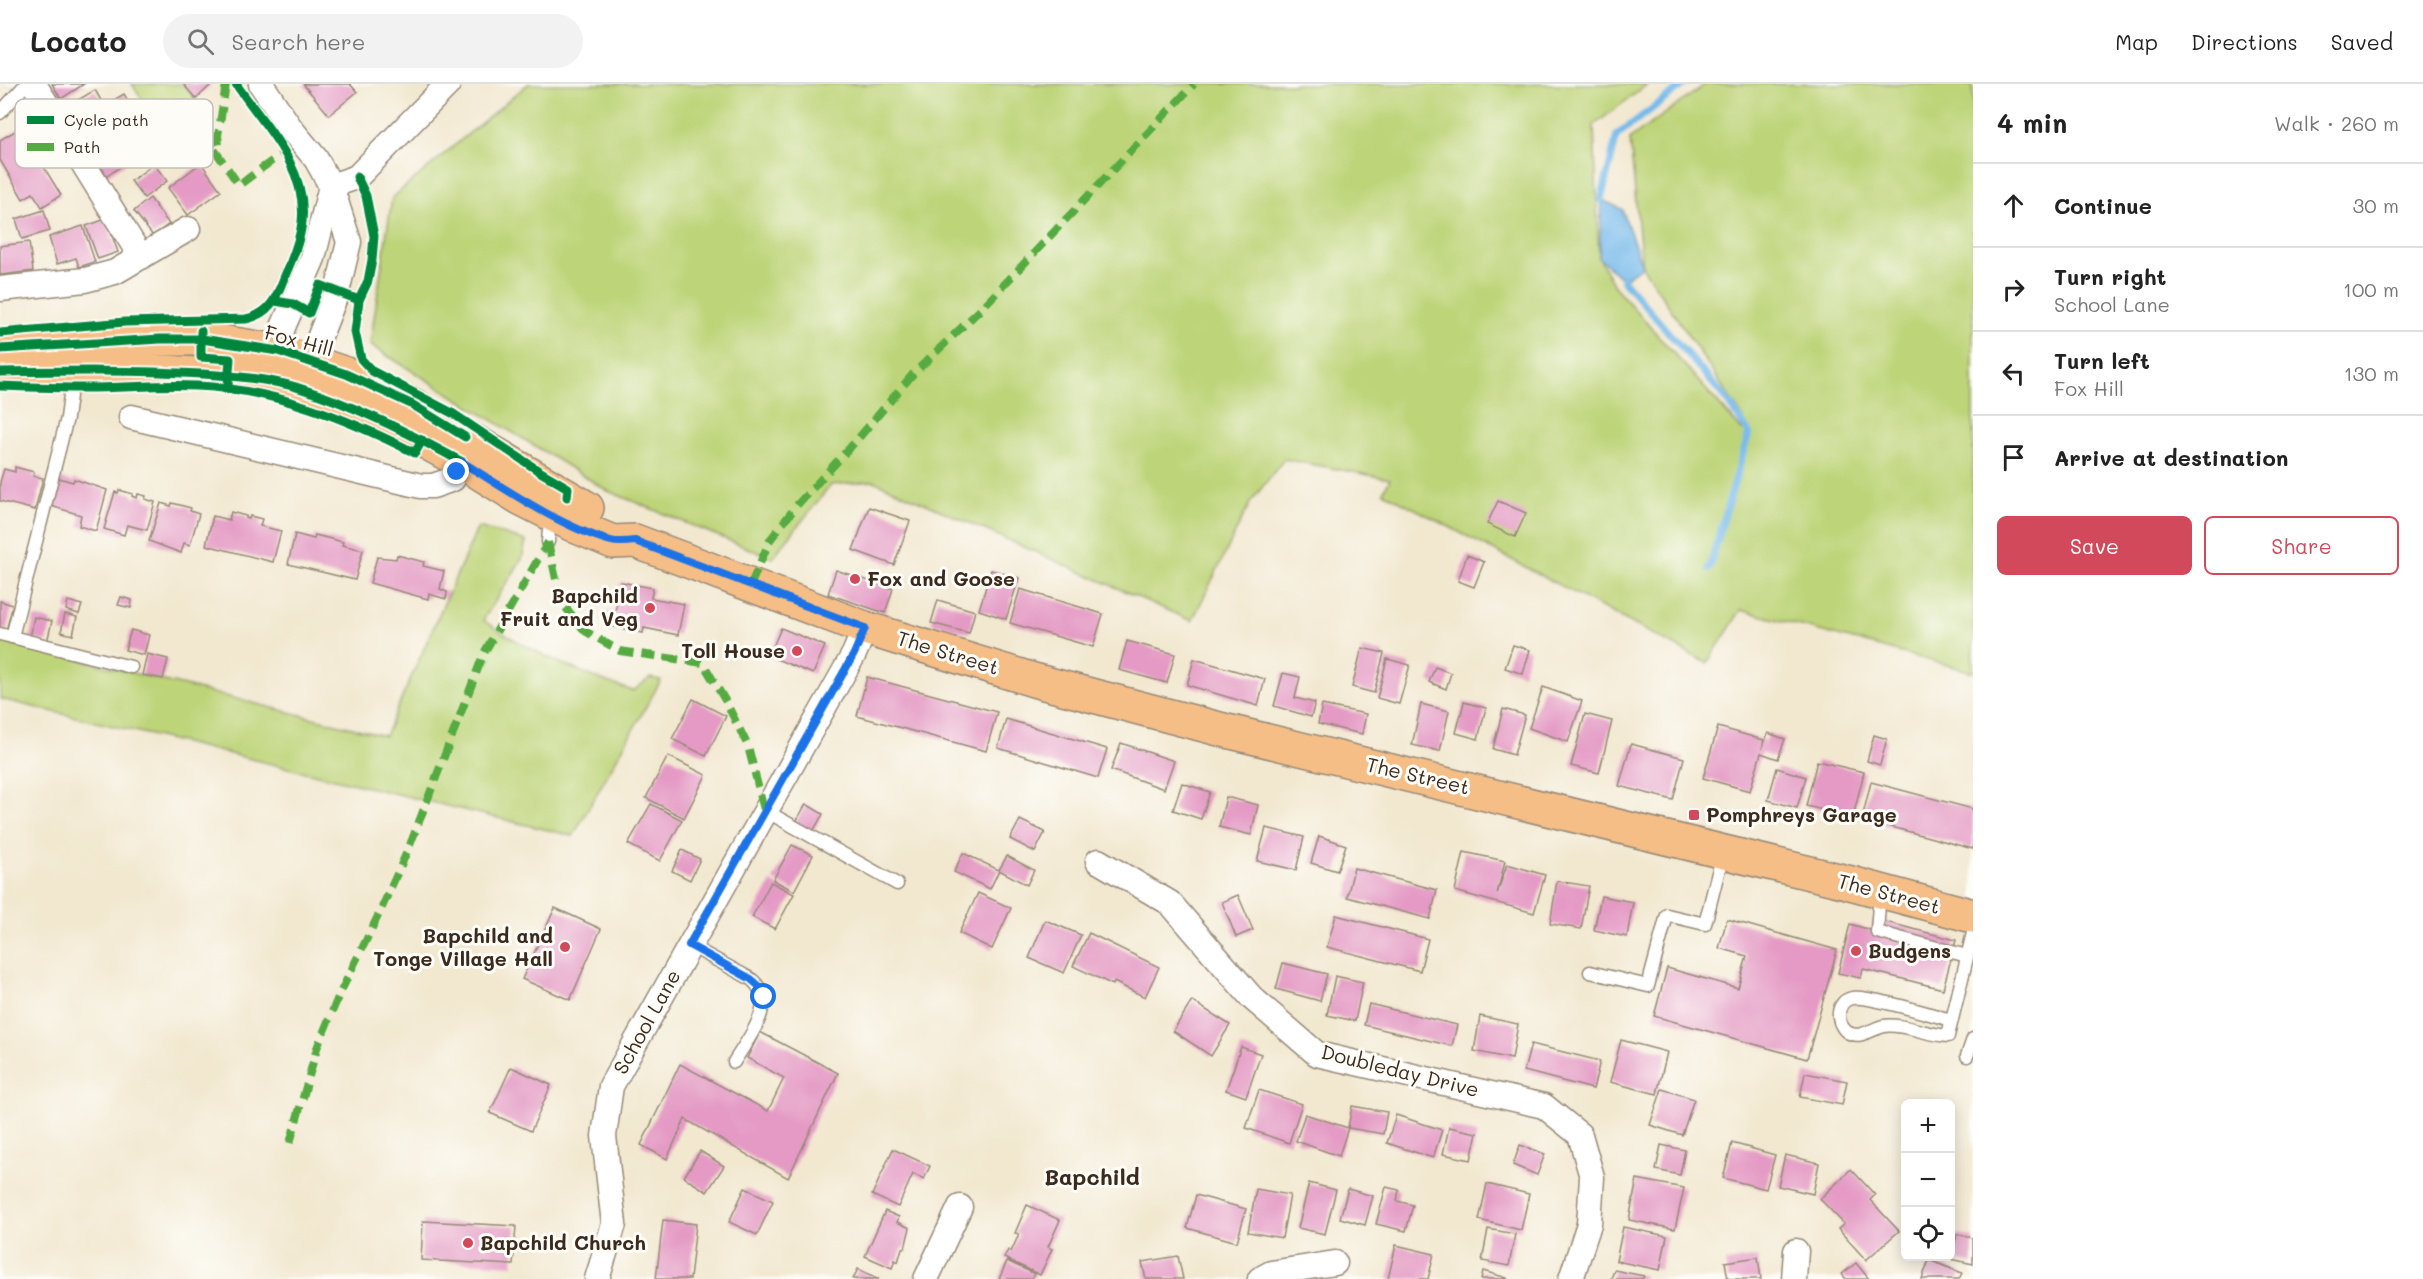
<!DOCTYPE html>
<html lang="en">
<head>
<meta charset="utf-8">
<style>
  body { margin:0; font-family:Mali,sans-serif; background:#f2f2f2; color:#222 }
  .controls { position:absolute; right:18px; bottom:18px; display:grid; overflow:hidden; border-radius:9px; box-shadow:0 3px 15px #0003 }
  .controls button { width:54px; height:54px; display:grid; place-items:center; padding:0; border:0; border-bottom:2px solid #e0e0e0; background:#fff; color:#222; font:30px sans-serif }
  .stop { position:absolute; width:18px; height:18px; margin:-14px; border:4px solid #1a73e8; border-radius:50%; background:#fff }
  .stop.end { background:#1a73e8; border-color:#fff; box-shadow:0 2px 6px #0008 }
  .list { margin:0; padding:0; list-style:none }
  h2 { display:flex; justify-content:space-between; align-items:center; height:78px; margin:0; padding:0 24px; font-size:26px }
  h2 small { font-size:20px; font-weight:400; color:#767676 }
  .list li { display:grid; grid-template-columns:39px 1fr auto; gap:18px; align-items:center; box-sizing:border-box; height:84px; padding:0 24px; border-top:2px solid #e0e0e0 }
  .list b { display:block; font-size:22px; white-space:nowrap }
  .list p { margin:0; font-size:20px; white-space:nowrap; color:#767676 }
  .list em { font-size:20px; font-style:normal; color:#767676 }
  .actions { display:flex; gap:12px; padding:18px 24px }
  .actions a { flex:1; padding:14px 0; border:2px solid #d1495b; border-radius:9px; text-align:center; font-size:21px; color:#d1495b }
  .actions .main { background:#d1495b; color:#fff }
  .icon { flex:none; width:33px; height:33px; fill:none; stroke:currentColor; stroke-width:2; stroke-linecap:round; stroke-linejoin:round }
  .map { position:relative; flex:none; width:1973px; height:1195px; overflow:hidden }
  header { display:flex; align-items:center; gap:36px; box-sizing:border-box; height:84px; padding:0 30px; background:#fff; border-bottom:2px solid #e0e0e0 }
  header strong { font-size:28px }
  nav { display:flex; gap:33px; margin-inline-start:auto; font-size:21px }
  .search { width:420px; height:54px; background:#f2f2f2; display:flex; align-items:center; gap:15px; box-sizing:border-box; padding:0 21px; border-radius:33px; color:#767676; font-size:22px }
  main { display:flex }
  aside { flex:1; background:#fff }
  .map>svg:first-child { display:block }
  .green { fill:#bdd478; stroke:#7c7f4b; stroke-width:1.5 }
  .water { fill:#74b9eb; stroke:#587284; stroke-width:1.5 }
  .lines { fill:none; stroke-linecap:round; stroke-linejoin:round }
  .stream { stroke:#74b9eb; stroke-width:7 }
  .building { fill:#e49ac4 }
  .lane-casing { stroke:#968977; stroke-width:15 }
  .street-casing { stroke:#968977; stroke-width:27 }
  .primary-casing { stroke:#968977; stroke-width:36 }
  .lane { stroke:#fff; stroke-width:12 }
  .street { stroke:#fff; stroke-width:24 }
  .primary { stroke:#f6be87; stroke-width:33 }
  .quiet { stroke:#55ab43; stroke-width:8; stroke-dasharray:15 8; stroke-linecap:butt }
  .cycleway-casing { stroke:#fdfcf7; stroke-width:13 }
  .cycleway { stroke:#00873e; stroke-width:9 }
  .route { stroke:#1a73e8; stroke-width:8 }
  .poi-dot { fill:#d1495b; stroke:#fdfcf7; stroke-width:2 }
  .labels { text-anchor:middle; stroke-width:6; stroke-linejoin:round; paint-order:stroke }
  .street-label { font-size:20px; fill:#3b2a1e; stroke:#fdfcf7 }
  .poi-label { font-size:20px; font-weight:bold; fill:#3b2a1e; stroke:#fdfcf7; text-anchor:start }
  .quarter-label { font-size:22px; font-weight:bold; fill:#3b2a1e; stroke:#fdfcf7 }
  .key { fill:#fdfcf7; stroke:#c3bdb6; stroke-width:1.5 }
  .key-label { font-size:16px; fill:#3b2a1e }
</style>
</head>
<body>
<header>
<strong>Locato</strong>
<div class="search"><svg class="icon" aria-label="search" viewBox="0 0 24 24"><circle cx="10" cy="10" r="6"/><path d="M15 15l6 6"/></svg>Search here</div>
<nav><a>Map</a><a>Directions</a><a>Saved</a></nav>
</header>
<main>
<div class="map">
<svg width="1973" height="1195" viewBox="0 0 1973 1195">
  <rect width="100%" height="100%" fill="#fdfcf7"/>
  <filter id="ink" filterUnits="userSpaceOnUse"><feTurbulence type="fractalNoise" baseFrequency=".0167" numOctaves="2"/><feDisplacementMap in="SourceGraphic" scale="12" xChannelSelector="R" yChannelSelector="G"/><feConvolveMatrix kernelMatrix="1 2 1 2 8 2 1 2 1" color-interpolation-filters="sRGB"/></filter>
  <filter id="wash" filterUnits="userSpaceOnUse"><feTurbulence type="fractalNoise" baseFrequency=".008" numOctaves="4" result="noise"/><feDisplacementMap in="SourceGraphic" scale="24" xChannelSelector="R" yChannelSelector="G"/><feGaussianBlur stdDeviation="1.35" result="paint"/><feColorMatrix in="noise" values="0 0 0 0 0 0 0 0 0 0 0 0 0 0 0 0 0 1.4 0 .05"/><feComposite in="paint" operator="in"/></filter>
  <g filter="url(#wash)">
    <rect width="100%" height="100%" fill="#f2e8d0"/>
    <g class="green">
      <path d="M132 0H183L201 22 163 48Z"/>
      <path d="M528 0H1648L1594 41 1599 174 1614 202 1742 346 1744 335 1642 182 1630 55 1706 0H1973V588L1741 526 1707 579 1383 408 1390 395 1284 375 1250 419 1192 537 874 397 831 401 772 474 608 407 370 261 392 114Z"/>
      <path d="M478 443 526 457 522 475 483 536C528 567 582 590 633 607L650 594 661 596 573 752 0 615V556L385 652Z"/>
    </g>
    <path class="water" d="M1602 116 1622 125 1642 182 1623 196 1599 174Z"/>
    <g class="lines">
      <g class="stream">
        <path d="M1601 116 1617 51 1685 0"/>
        <path d="M1623 196 1728 317 1749 349 1709 485"/>
      </g>
    </g>
    <g id="blocks">
      <g class="building">
        <path d="M52 0H84L61 15Z"/>
        <path d="M183 0H212L196 15Z"/>
        <path d="M303 0H350L357 8 329 31Z"/>
        <path d="M95 6 106 25 77 42 66 23Z"/>
        <path d="M124 10 131 22 115 32 107 20Z"/>
        <path d="M115 40 136 72 107 92 86 59Z"/>
        <path d="M188 42 195 52 206 44 217 60 194 76 176 50Z"/>
        <path d="M20 44 61 111 42 123 33 109 23 115 0 76V56Z"/>
        <path d="M201 79 221 107 188 131 168 104Z"/>
        <path d="M154 80 167 97 144 114 131 97Z"/>
        <path d="M150 114 169 140 153 152 134 127Z"/>
        <path d="M44 126 50 147 22 155 16 135Z"/>
        <path d="M106 135 118 168 98 175 86 142Z"/>
        <path d="M83 142 95 178 79 183 76 174 57 180 49 153Z"/>
        <path d="M29 158 33 187 0 191V162Z"/>
        <path d="M15 383 34 388 33 392 43 394 35 426 0 417V398L4 385 15 388Z"/>
        <path d="M59 394 73 398 74 395 107 406 96 447 79 442 81 431 51 422Z"/>
        <path d="M119 406 133 410 132 412 137 414 138 410 146 412 145 415 155 418 147 446 127 441 124 451 104 445 115 408 118 409Z"/>
        <path d="M1498 417 1526 429 1515 453 1487 440Z"/>
        <path d="M161 419 171 422 172 419 191 424 190 427 199 430 190 461 184 459 181 469 149 457Z"/>
        <path d="M869 423 910 437 894 481 853 466Z"/>
        <path d="M231 428 246 432V434L249 435 250 432 262 435 260 442 281 447 273 478 206 461 213 432 229 436Z"/>
        <path d="M295 450 314 455 315 451 343 458 342 461 363 466 355 496 288 480Z"/>
        <path d="M397 471 424 478 423 482 444 487 440 505 447 508 446 515 429 510 428 515 370 499 377 473 396 475Z"/>
        <path d="M1467 471 1484 478 1474 503 1458 497Z"/>
        <path d="M836 486 893 505 885 529 828 510Z"/>
        <path d="M991 486 1019 494 1006 535 979 526Z"/>
        <path d="M621 498 653 504 651 514 684 520 678 551 644 544 643 549 605 541 608 527 615 528Z"/>
        <path d="M1020 505 1103 530 1093 563 1010 539Z"/>
        <path d="M121 513 132 516 131 524 118 521Z"/>
        <path d="M938 516 975 527 969 549 931 539Z"/>
        <path d="M0 517 13 521 6 547 0 545Z"/>
        <path d="M68 517 82 521 79 530 66 526Z"/>
        <path d="M65 530 77 533 73 551 61 548Z"/>
        <path d="M34 533 52 537 47 558 30 554Z"/>
        <path d="M781 544 825 562 813 590 769 572Z"/>
        <path d="M131 546 149 551 144 571 125 566Z"/>
        <path d="M1127 557 1175 570 1167 599 1119 586Z"/>
        <path d="M1513 561 1530 566 1523 590 1505 584Z"/>
        <path d="M1362 564 1384 569 1374 609 1352 603Z"/>
        <path d="M147 570 168 575 163 595 142 591Z"/>
        <path d="M1194 575 1265 595 1258 622 1187 601Z"/>
        <path d="M1387 575 1410 581 1399 620 1377 614Z"/>
        <path d="M1435 583 1451 589 1446 605 1429 598Z"/>
        <path d="M1283 589 1300 593 1295 614 1315 619 1311 633 1274 622Z"/>
        <path d="M867 593 997 628 986 667 857 632Z"/>
        <path d="M1543 603 1582 617 1568 658 1529 644Z"/>
        <path d="M693 615 726 632 706 672 672 655Z"/>
        <path d="M1464 618 1486 624 1478 655 1456 649Z"/>
        <path d="M1421 620 1449 627 1440 667 1412 661Z"/>
        <path d="M1322 621 1366 630 1362 650 1318 640Z"/>
        <path d="M1503 625 1525 631 1514 671 1493 665Z"/>
        <path d="M1585 630 1612 637 1599 689 1571 682Z"/>
        <path d="M1006 635 1107 665 1098 694 998 664Z"/>
        <path d="M1718 643 1764 656 1762 665 1768 649 1785 655 1778 675 1761 669 1750 707 1703 694Z"/>
        <path d="M1874 651 1887 655 1880 681 1867 677Z"/>
        <path d="M1121 659 1174 677 1164 705 1111 686Z"/>
        <path d="M1631 660 1684 674 1673 716 1619 702Z"/>
        <path d="M668 672 706 691 684 734 646 714Z"/>
        <path d="M1817 677 1864 688 1853 733 1806 722Z"/>
        <path d="M1777 684 1806 693 1797 724 1768 716Z"/>
        <path d="M1871 698 1973 725V765L1862 735Z"/>
        <path d="M1182 699 1210 708 1201 735 1173 726Z"/>
        <path d="M1226 713 1258 721 1251 751 1219 743Z"/>
        <path d="M651 720 682 736 660 777 628 760Z"/>
        <path d="M806 720 823 730 811 751 794 741Z"/>
        <path d="M1020 736 1045 748 1035 768 1010 755Z"/>
        <path d="M1266 744 1304 753 1296 786 1257 777Z"/>
        <path d="M1319 752 1346 761 1337 787 1311 779Z"/>
        <path d="M792 761 813 771 794 807 773 796Z"/>
        <path d="M682 766 700 775 690 796 672 787Z"/>
        <path d="M1464 768 1505 777 1497 810 1507 780 1545 791 1534 829 1455 807Z"/>
        <path d="M963 769 999 786 990 805 954 788Z"/>
        <path d="M1007 772 1034 786 1027 801 999 786Z"/>
        <path d="M1354 784 1437 806 1430 835 1347 813Z"/>
        <path d="M1557 797 1589 802 1581 845 1550 840Z"/>
        <path d="M771 798 794 810 775 845 752 833Z"/>
        <path d="M978 809 1011 824 992 865 959 849Z"/>
        <path d="M1238 811 1253 846 1236 853 1222 818Z"/>
        <path d="M1601 812 1633 818 1627 853 1594 846Z"/>
        <path d="M555 824 601 845 570 916 522 895Z"/>
        <path d="M1336 831 1428 855 1420 887 1327 863Z"/>
        <path d="M1727 835 1837 866 1807 975 1654 932 1667 884 1738 904 1747 872 1719 864Z"/>
        <path d="M1874 835 1956 856 1943 905 1863 885 1861 894 1838 889 1850 840 1871 846Z"/>
        <path d="M1045 836 1081 851 1064 889 1029 874Z"/>
        <path d="M1089 849 1159 883 1145 913 1114 898 1113 901 1073 882Z"/>
        <path d="M1283 879 1327 890 1320 917 1276 905Z"/>
        <path d="M1335 892 1363 898 1355 937 1327 931Z"/>
        <path d="M1192 917 1230 941 1211 972 1173 947Z"/>
        <path d="M1369 920 1457 941 1452 962 1364 941Z"/>
        <path d="M1480 932 1518 940 1512 975 1474 967Z"/>
        <path d="M760 948 838 989 788 1094 685 1035 667 1075 641 1061 680 980 768 1027 784 994 747 974Z"/>
        <path d="M1621 956 1667 968 1657 1010 1610 998Z"/>
        <path d="M1531 960 1600 977 1593 1005 1524 987Z"/>
        <path d="M1241 963 1261 970 1246 1013 1226 1006Z"/>
        <path d="M511 983 551 1001 531 1047 490 1029Z"/>
        <path d="M1805 989 1847 997 1842 1021 1800 1013Z"/>
        <path d="M1662 1005 1694 1015 1682 1051 1650 1041Z"/>
        <path d="M1259 1006 1302 1020 1289 1059 1246 1044Z"/>
        <path d="M1352 1022 1387 1028 1383 1050 1348 1044Z"/>
        <path d="M1305 1030 1348 1044 1339 1072 1296 1057Z"/>
        <path d="M1396 1031 1442 1046 1433 1074 1387 1059Z"/>
        <path d="M1449 1043 1477 1049 1471 1076 1443 1070Z"/>
        <path d="M1732 1059 1775 1071 1766 1105 1723 1094Z"/>
        <path d="M1520 1061 1545 1070 1537 1091 1513 1081Z"/>
        <path d="M1661 1061 1685 1066 1680 1091 1656 1086Z"/>
        <path d="M893 1065 930 1082 924 1095 913 1090 898 1123 872 1111Z"/>
        <path d="M700 1067 724 1082 707 1108 684 1093Z"/>
        <path d="M1785 1071 1819 1079 1813 1110 1778 1102Z"/>
        <path d="M1851 1085 1875 1111 1870 1116 1899 1147 1866 1176 1838 1145 1844 1140 1820 1115Z"/>
        <path d="M1637 1095 1684 1104 1675 1145 1629 1136Z"/>
        <path d="M1309 1099 1336 1106 1325 1150 1298 1144Z"/>
        <path d="M1487 1100 1529 1110 1521 1146 1479 1136Z"/>
        <path d="M1386 1103 1399 1106 1397 1117 1413 1121 1406 1147 1376 1140Z"/>
        <path d="M745 1104 773 1117 757 1151 729 1138Z"/>
        <path d="M1256 1105 1290 1111 1282 1154 1248 1148Z"/>
        <path d="M1348 1105 1373 1112 1365 1141 1340 1134Z"/>
        <path d="M1196 1111 1246 1125 1237 1158 1187 1144Z"/>
        <path d="M1027 1121 1060 1136 1048 1163 1052 1165 1040 1191 1004 1174 1008 1166 1011 1168 1019 1150 1015 1149Z"/>
        <path d="M885 1127 899 1133 897 1138 910 1144 905 1164H902L898 1178 895 1176 892 1184 865 1172Z"/>
        <path d="M663 1136 696 1140 690 1195H656Z"/>
        <path d="M423 1137 516 1142 513 1181 421 1176Z"/>
        <path d="M1623 1143 1667 1152 1660 1186 1616 1177Z"/>
        <path d="M1488 1145 1515 1150 1509 1182 1482 1177Z"/>
        <path d="M1957 1150 1973 1154V1180L1951 1175Z"/>
        <path d="M1396 1161 1434 1170 1428 1195H1388Z"/>
        <path d="M1178 1172 1183 1195H1146L1142 1178Z"/>
        <path d="M1758 1173 1761 1195H1728L1725 1178Z"/>
        <path d="M1929 1176 1962 1189 1959 1195H1922Z"/>
        <path d="M1007 1177 1035 1190 1032 1195H999Z"/>
        <path d="M1856 1179 1869 1195H1846L1842 1190Z"/>
        <path d="M858 1185 879 1195H853Z"/>
        <path d="M1614 1186 1644 1192 1643 1195H1611Z"/>
        <path d="M1483 1187 1507 1194V1195H1481Z"/>
      </g>
    </g>
  </g>
  <g filter="url(#ink)">
    <use href="#blocks" fill-opacity="0" stroke="#968977" stroke-width="1.5"/>
    <g class="lines">
      <g class="lane-casing">
        <g id="lane">
          <path d="M0 29 26 0"/>
          <path d="M548 458 550 432"/>
          <path d="M0 550 131 583"/>
          <path d="M12 553 67 334 73 289"/>
          <path d="M764 726 897 800"/>
          <path d="M1880 807 1877 848 1967 872"/>
          <path d="M689 861 751 895C780 918 748 954 734 978"/>
          <path d="M1590 888 1648 902 1667 831 1705 840 1723 769"/>
          <path d="M1951 936C1932 931 1868 911 1852 914 1842 916 1838 925 1839 934 1840 940 1844 947 1849 949 1861 955 1873 944 1884 942 1902 939 1928 951 1948 952L1973 849"/>
          <path d="M1967 972 1973 955"/>
        </g>
      </g>
      <g class="street-casing">
        <g id="street">
          <path d="M34 0 141 173"/>
          <path d="M261 0 291 45 316 75 331 102 349 158 337 208 318 257 301 290"/>
          <path d="M331 102 357 93 448 0"/>
          <path d="M0 205 85 196 115 188 188 145"/>
          <path d="M273 282 283 243 313 174 331 102"/>
          <path d="M131 333 421 402H433L453 395 462 378 464 362"/>
          <path d="M1098 777 1170 819 1252 914 1317 970 1544 1022 1580 1051 1592 1093 1589 1140 1571 1195"/>
          <path d="M597 1195 614 1140 604 1052 611 1002 854 570 865 544"/>
          <path d="M926 1195 960 1123"/>
          <path d="M1260 1195 1271 1189 1335 1179"/>
          <path d="M1794 1195 1796 1167"/>
        </g>
      </g>
      <g class="primary-casing">
        <g id="primary">
          <path d="M0 265 160 255H202L278 267 346 290 413 321 587 424"/>
          <path d="M0 288H162L229 292 294 303 335 317 422 356 462 378 520 414 577 443 613 458 635 457 865 544 1037 597 1223 646 1847 798 1973 832"/>
        </g>
      </g>
      <use href="#lane" class="lane"/>
      <use href="#street" class="street"/>
      <use href="#primary" class="primary"/>
      <g class="quiet">
        <path d="M226 0 218 52 219 61 214 65 239 101 284 68"/>
        <path d="M548 458 561 518 585 547 620 567 703 579 726 618 748 662 764 726"/>
        <path d="M751 500 770 456 797 421 856 357 913 290 981 225 1194 0"/>
        <path d="M290 1059 317 964 339 911 379 830 410 761 484 569 548 458"/>
      </g>
      <g class="cycleway-casing">
        <g id="cycleway">
          <path d="M357 93 366 112 374 152 372 176 368 197 359 216 355 248 361 275 372 287 452 329 539 387 568 404 567 413"/>
          <path d="M275 217 293 220 309 229 320 201 359 216"/>
          <path d="M201 247V273L230 275 228 301"/>
          <path d="M0 249 125 238 246 235C269 230 276 215 284 194 292 176 300 157 302 138 308 83 264 41 236 0"/>
          <path d="M0 265 160 255H202L278 267 346 290 413 321 465 353"/>
          <path d="M0 288C67 287 134 286 201 290 232 292 265 294 296 303 354 321 409 349 462 378"/>
          <path d="M0 302C29 303 58 304 87 304 124 304 161 300 197 302 274 305 348 335 415 369L422 356"/>
        </g>
      </g>
      <use href="#cycleway" class="cycleway"/>
    </g>
  </g>
  <g class="lines" filter="url(#ink)">
    <path class="route" d="M457 388 462 378C507 406 561 443 611 457 618 459 627 458 635 457L865 544 854 570 689 861 751 895 759 902 764 913"/>
  </g>
  <g class="poi-dot">
    <circle cx="855" cy="495" r="6"/>
    <circle cx="650" cy="524" r="6"/>
    <circle cx="797" cy="567" r="6"/>
    <rect x="1688" y="725" width="12" height="12" rx="3"/>
    <circle cx="565" cy="863" r="6"/>
    <circle cx="1856" cy="867" r="6"/>
    <circle cx="468" cy="1159" r="6"/>
  </g>
  <g class="labels">
    <g class="street-label">
      <text transform="translate(299 257) rotate(15)" y="7">Fox Hill</text>
      <text transform="translate(948 569) rotate(17)" y="7">The Street</text>
      <text transform="translate(1418 692) rotate(13)" y="7">The Street</text>
      <text transform="translate(1889 810) rotate(15)" y="7">The Street</text>
      <text transform="translate(647 938) rotate(-61)" y="7">School Lane</text>
      <text transform="translate(1400 987) rotate(14)" y="7">Doubleday Drive</text>
    </g>
    <g class="poi-label">
      <text x="867" y="502">Fox and Goose</text>
      <text x="638" y="519" text-anchor="end">Bapchild<tspan x="638" dy="23">Fruit and Veg</tspan></text>
      <text x="785" y="574" text-anchor="end">Toll House</text>
      <text x="1706" y="738">Pomphreys Garage</text>
      <text x="553" y="859" text-anchor="end">Bapchild and<tspan x="553" dy="23">Tonge Village Hall</tspan></text>
      <text x="1868" y="874">Budgens</text>
      <text x="480" y="1166">Bapchild Church</text>
    </g>
    <g class="quarter-label">
      <text x="1092" y="1101">Bapchild</text>
    </g>
  </g>
  <rect x="15" y="15" width="198" height="69" rx="9" class="key"/>
  <rect x="27" y="32" width="27" height="8" fill="#00873e"/>
  <rect x="27" y="59" width="27" height="8" fill="#55ab43"/>
  <g class="key-label">
    <text x="64" y="42">Cycle path</text>
    <text x="64" y="69">Path</text>
  </g>
</svg>
<div class="controls">
<button>+</button>
<button>−</button>
<button><svg class="icon" aria-label="locate" viewBox="0 0 24 24"><circle cx="12" cy="12" r="6"/><path d="M12 2v4M12 18v4M2 12h4M18 12h4"/></svg></button>
</div>
<div class="stop" style="left:764px;top:913px"></div>
<div class="stop end" style="left:457px;top:388px"></div>
</div>
<aside>
<h2>4 min<small>Walk · 260 m</small></h2>
<ul class="list">
<li><svg class="icon" aria-label="ahead" viewBox="0 0 24 24"><path d="M12 20V5M6 11l6-6 6 6"/></svg><div><b>Continue</b></div><em>30 m</em></li>
<li><svg class="icon" aria-label="right" viewBox="0 0 24 24"><path d="M7 20v-9h11M14 6l5 5-5 5"/></svg><div><b>Turn right</b><p>School Lane</p></div><em>100 m</em></li>
<li><svg class="icon" aria-label="left" viewBox="0 0 24 24"><path d="M17 20v-9H6M10 6l-5 5 5 5"/></svg><div><b>Turn left</b><p>Fox Hill</p></div><em>130 m</em></li>
<li><svg class="icon" aria-label="arrive" viewBox="0 0 24 24"><path d="M6 21V4h12l-3 4 3 4H6"/></svg><div><b>Arrive at destination</b></div></li>
</ul>
<div class="actions"><a class="main">Save</a><a>Share</a></div>
</aside>
</main>
</body>
</html>
